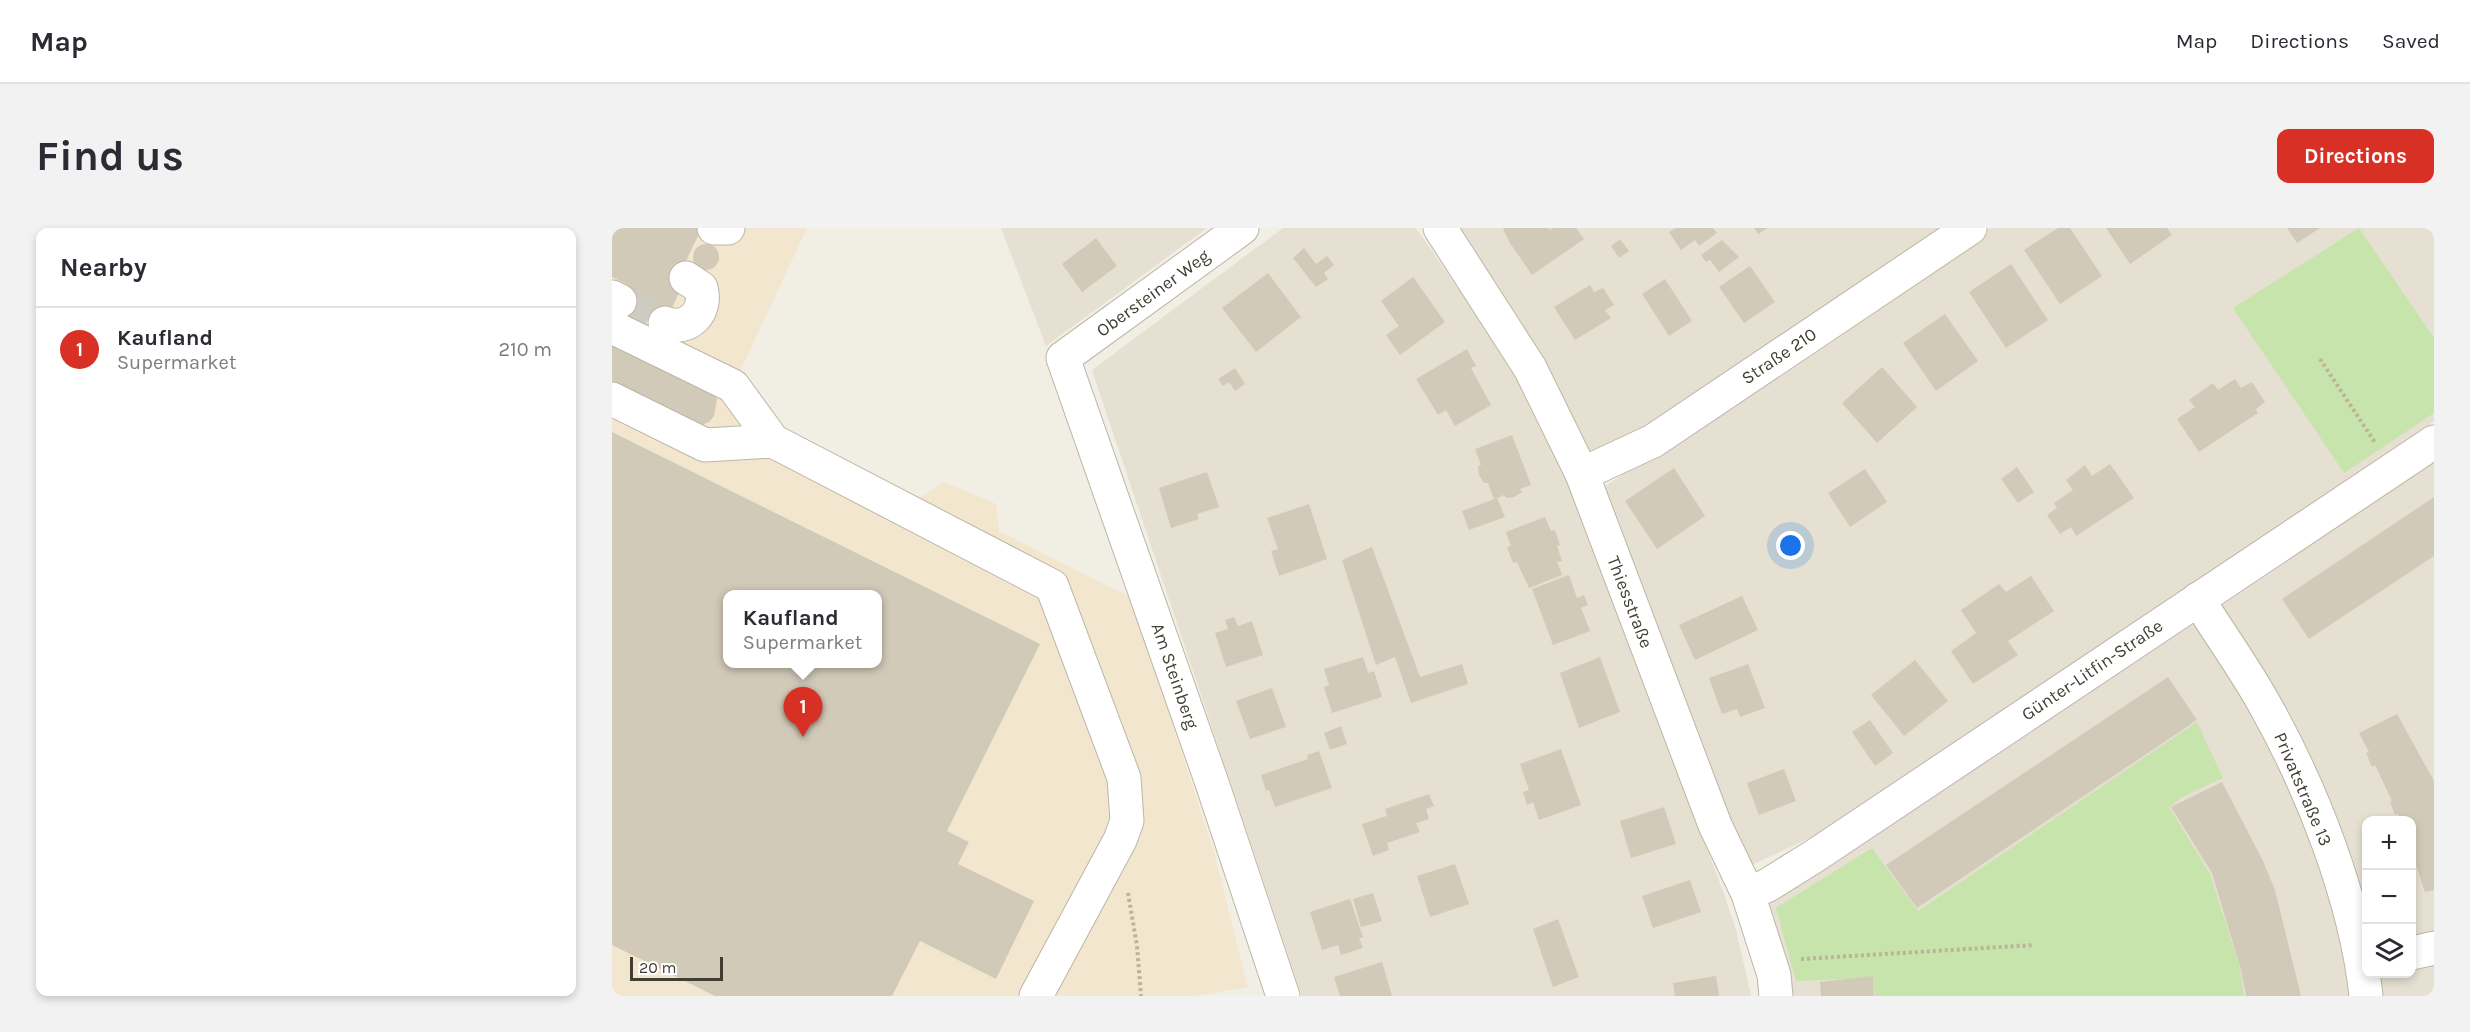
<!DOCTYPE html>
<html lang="en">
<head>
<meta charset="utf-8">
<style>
  body { margin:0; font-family:Karla,sans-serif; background:#f2f2f3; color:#2b2b33 }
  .controls { position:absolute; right:18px; bottom:18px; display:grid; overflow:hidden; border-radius:12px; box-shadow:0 3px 9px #0003 }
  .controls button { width:54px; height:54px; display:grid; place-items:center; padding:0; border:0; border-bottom:2px solid #e1e1e2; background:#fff; color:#2b2b33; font:30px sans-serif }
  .scale { position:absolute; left:18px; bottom:15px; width:93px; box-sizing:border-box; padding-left:6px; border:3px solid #423e34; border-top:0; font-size:16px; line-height:21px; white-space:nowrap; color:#423e34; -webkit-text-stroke:4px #fff; paint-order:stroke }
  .you { position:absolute; left:1179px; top:318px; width:21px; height:21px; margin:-15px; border:4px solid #fff; border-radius:50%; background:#1a73e8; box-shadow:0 0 0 9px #1a73e833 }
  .badge { display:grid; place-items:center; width:39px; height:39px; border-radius:50%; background:#d93025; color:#fff; font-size:20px; font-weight:700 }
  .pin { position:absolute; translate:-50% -50px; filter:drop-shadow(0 2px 3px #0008) }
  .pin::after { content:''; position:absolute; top:32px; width:21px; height:18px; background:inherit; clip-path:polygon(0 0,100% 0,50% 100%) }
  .popup { position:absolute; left:111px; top:362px; width:159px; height:78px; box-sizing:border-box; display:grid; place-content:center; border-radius:12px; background:#fff; filter:drop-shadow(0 2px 4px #0005); font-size:20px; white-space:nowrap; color:#7c7c81 }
  .popup b { font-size:22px; color:#2b2b33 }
  .popup::after { content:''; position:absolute; left:50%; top:100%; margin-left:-12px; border:12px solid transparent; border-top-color:#fff }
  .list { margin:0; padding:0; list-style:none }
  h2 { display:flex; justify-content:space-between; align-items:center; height:78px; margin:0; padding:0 24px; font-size:26px }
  h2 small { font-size:20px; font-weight:400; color:#7c7c81 }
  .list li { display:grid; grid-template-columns:39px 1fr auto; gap:18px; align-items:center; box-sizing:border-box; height:84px; padding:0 24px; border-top:2px solid #e1e1e2 }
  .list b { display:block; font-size:22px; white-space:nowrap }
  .list p { margin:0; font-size:20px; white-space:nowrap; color:#7c7c81 }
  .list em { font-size:20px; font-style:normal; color:#7c7c81 }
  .icon { flex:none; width:33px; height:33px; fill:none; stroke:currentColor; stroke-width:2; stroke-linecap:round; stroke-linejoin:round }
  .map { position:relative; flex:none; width:1822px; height:768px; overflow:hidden; border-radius:12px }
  header { display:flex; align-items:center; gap:36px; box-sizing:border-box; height:84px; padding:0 30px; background:#fff; border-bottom:2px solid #e1e1e2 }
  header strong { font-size:28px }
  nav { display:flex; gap:33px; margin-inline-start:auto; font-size:21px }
  .intro { display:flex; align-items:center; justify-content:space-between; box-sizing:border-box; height:144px; padding:0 36px }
  h1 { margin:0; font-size:42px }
  .button { padding:15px 27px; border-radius:12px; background:#d93025; color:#fff; font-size:21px; font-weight:700 }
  main { display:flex; gap:36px; padding:0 36px }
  aside { flex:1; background:#fff; border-radius:12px; box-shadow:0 3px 9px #0003 }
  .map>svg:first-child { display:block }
  .residential { fill:#e5e0d1 }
  .commercial { fill:#f3e6ce; fill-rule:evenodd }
  .green { fill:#c7e4ad }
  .building { fill:#d2cab9; fill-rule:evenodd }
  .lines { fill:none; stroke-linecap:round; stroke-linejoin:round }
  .minor-tunnel { stroke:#cecbc0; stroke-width:33; stroke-dasharray:33 16; stroke-linecap:butt }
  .minor-casing { stroke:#bcb6a6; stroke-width:35 }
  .path { stroke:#bdb398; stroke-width:4; stroke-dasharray:3 3; stroke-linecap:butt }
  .minor { stroke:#fff; stroke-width:33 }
  .labels { text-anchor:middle; stroke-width:6; stroke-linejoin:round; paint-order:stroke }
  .street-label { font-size:18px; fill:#423e34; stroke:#fff }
</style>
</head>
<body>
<header>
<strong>Map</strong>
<nav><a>Map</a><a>Directions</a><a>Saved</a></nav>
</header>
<div class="intro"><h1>Find us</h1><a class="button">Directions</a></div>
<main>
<aside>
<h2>Nearby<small></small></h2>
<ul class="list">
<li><span class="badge">1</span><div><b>Kaufland</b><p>Supermarket</p></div><em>210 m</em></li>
</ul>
</aside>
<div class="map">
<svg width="1822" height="768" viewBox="0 0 1822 768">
  <rect width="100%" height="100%" fill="#f1eee3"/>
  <g class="residential">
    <path d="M389 0H595L434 118Z"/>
    <path d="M671 0H804L845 59 872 86 952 240 1112 666 1124 702 1139 768H690L480 142Z"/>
    <path d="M842 0H1336L1053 198 980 223 969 216 926 129 887 60Z"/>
    <path d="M1378 0H1822V193L1234 593 1140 637 1129 634 986 261 995 257Z"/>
    <path d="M1822 227V711L1800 714V592H1754V714L1605 374Z"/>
    <path d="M1580 389 1651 495 1714 640 1743 768H1176L1157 684 1158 675 1164 667Z"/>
    <path d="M1822 733V768H1764L1765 756 1771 747 1800 746V738Z"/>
  </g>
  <path class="commercial" d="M0 0H195L125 150 180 210 302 274 331 254 384 276 387 303 520 370 602 625 636 759 583 768H0ZM116 366H266V436H116Z"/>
  <g class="green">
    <path d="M1747 0 1822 110V185L1732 245 1621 80Z"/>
    <path d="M1585 494 1611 550 1574 567 1557 579 1598 646 1627 737 1632 768H1263L1261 750 1184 753 1164 680 1260 620 1306 683Z"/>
  </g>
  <g class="building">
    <path d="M0 0H90L72 37 74 50 52 97 7 76 16 57 0 49Z"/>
    <path d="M893 0H936L938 2 941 0H964L972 11 920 47 898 15 891 1Z"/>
    <path d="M1064 0H1101L1105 5 1087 18 1083 12 1069 22 1057 4Z"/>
    <path d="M1142 0H1156L1146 6Z"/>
    <path d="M1446 0H1458L1490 48 1448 76 1412 22Z"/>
    <path d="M1494 0H1555L1560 7 1518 36Z"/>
    <path d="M1675 0H1708L1685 15Z"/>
    <path d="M484 10 505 38 470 64 450 36Z"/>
    <path d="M1008 11 1017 23 1007 30 999 18Z"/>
    <path d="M1110 12 1127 29 1107 44 1098 32 1094 34 1089 27Z"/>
    <circle cx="94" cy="29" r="13"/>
    <path d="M692 20 704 36 715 28 722 37 712 45 716 51 704 59 681 30Z"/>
    <path d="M1399 36 1436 92 1394 120 1357 64Z"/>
    <path d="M1138 38 1163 74 1132 95 1107 59Z"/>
    <path d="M656 45 689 89 644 124 610 80Z"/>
    <path d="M801 49 833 94 788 127 774 107 787 98 769 73Z"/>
    <path d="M1053 51 1080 93 1057 108 1030 66Z"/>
    <path d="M978 57 982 64 991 60 1002 77 993 82 999 90 963 112 942 79Z"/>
    <path d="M1333 86 1366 133 1324 163 1291 115Z"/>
    <path d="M0 112 98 159 105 171 102 188 97 194 87 198 0 160Z"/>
    <path d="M855 121 864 138 859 140 879 177 843 198 834 182 826 187 804 151Z"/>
    <path d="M1270 139 1305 179 1265 215 1230 175Z"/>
    <path d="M623 140 633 156 623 163 617 154 611 158 606 151Z"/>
    <path d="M1623 151 1629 160 1640 154 1653 174 1644 181 1646 185 1587 224 1565 191 1583 179 1577 172 1601 155 1606 162Z"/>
    <path d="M0 204 428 416 335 603 357 614 346 636 422 673 384 751 308 713 280 768H103L0 717ZM116 366H266V436H116Z"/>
    <path d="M900 207 919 257 908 261 910 264 902 269 894 270 892 267 885 270 893 289 857 302 850 283 882 271 876 255H872L867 247 866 238 869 237 863 221Z"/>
    <path d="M1498 236 1522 270 1464 308 1459 299 1448 306 1435 287 1445 280 1442 275 1461 262 1454 252 1473 237 1480 248Z"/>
    <path d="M1405 239 1422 264 1406 275 1389 251Z"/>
    <path d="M1062 240 1093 288 1045 321 1013 273Z"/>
    <path d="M1253 241 1275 274 1238 299 1216 265Z"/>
    <path d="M595 244 607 279 585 286 587 291 559 300 547 260Z"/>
    <path d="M1822 269V328L1697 411 1670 371Z"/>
    <path d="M697 276 715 331 667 348 659 323 666 321 655 290Z"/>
    <path d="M933 289 939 303 943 302 948 317 945 318 950 333 945 334 950 347 917 360 905 334 901 335 895 319 899 318 894 304Z"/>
    <path d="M760 319 808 449 850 436 856 456 799 475 783 429 764 437 730 332Z"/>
    <path d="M957 347 965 370 972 367 976 377 969 380 978 403 941 417 920 361Z"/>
    <path d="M1419 348 1442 383 1396 413 1406 427 1361 456 1339 423 1364 405 1349 382 1387 356 1394 364Z"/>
    <path d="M1130 368 1146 402 1083 432 1067 397Z"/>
    <path d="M622 389 626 398 640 393 651 427 614 439 603 405 616 401 613 392Z"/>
    <path d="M751 429 756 445 762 443 770 469 720 485 712 459 717 457 712 441Z"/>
    <path d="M988 429 1008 484 967 500 948 445Z"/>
    <path d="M1303 432 1336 473 1292 508 1259 467Z"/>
    <path d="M1136 436 1153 480 1128 489 1125 481 1110 486 1097 450Z"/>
    <path d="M1556 449 1585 492 1305 680 1274 637Z"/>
    <path d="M660 460 674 499 638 511 624 473Z"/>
    <path d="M1785 486 1822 553V662L1813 664 1800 625V592H1788L1786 586 1783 587 1778 574 1780 573 1763 537 1760 539 1754 525 1757 524 1747 505Z"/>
    <path d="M1258 492 1281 525 1263 538 1240 504Z"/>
    <path d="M729 498 735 516 718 522 712 505Z"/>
    <path d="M949 521 969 577 927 592 921 574 915 577 911 564 917 562 908 536Z"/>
    <path d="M707 523 720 560 663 579 657 562 654 563 649 547 696 531 695 527Z"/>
    <path d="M1172 541 1184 573 1147 587 1135 555Z"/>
    <path d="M1610 554 1650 631 1663 662 1689 768H1634L1629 742 1600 645 1559 579Z"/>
    <path d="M817 566 822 578 814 581 817 591 804 595 808 604 775 615 777 622 761 628 750 596 775 588 773 581Z"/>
    <path d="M1052 579 1064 616 1019 630 1008 593Z"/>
    <path d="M843 636 857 676 818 689 805 648Z"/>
    <path d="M1078 652 1089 684 1041 700 1030 668Z"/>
    <path d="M761 665 770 693 749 699 741 671Z"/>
    <path d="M738 671 751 709 747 710 751 720 729 727 726 717 710 722 698 684Z"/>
    <path d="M946 691 967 749 941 759 921 701Z"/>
    <path d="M770 734 780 768H728L722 749Z"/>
    <path d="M1104 748 1107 768H1063L1061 755Z"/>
    <path d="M1261 748 1262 768H1209L1208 754Z"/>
  </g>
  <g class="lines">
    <path class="minor-tunnel" d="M8 73 53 95"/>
    <g class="minor-casing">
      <g id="minor">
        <path d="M102 0H116"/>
        <path d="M630 0 451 130 600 555 671 768"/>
        <path d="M828 0 918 140 970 246 1103 597 1136 666 1162 747 1164 768"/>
        <path d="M0 69 8 73"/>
        <path d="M53 95C76 104 96 84 89 60L74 50"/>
        <path d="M0 99 121 158 161 213 440 358 512 550 515 593 508 612 424 768"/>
        <path d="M0 171 93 217 161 213"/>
        <path d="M970 246 1041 213 1358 0"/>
        <path d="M1586 371C1608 407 1634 442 1654 479 1701 563 1744 673 1754 768"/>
        <path d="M1136 666 1156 657 1204 627 1822 214"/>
        <path d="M1800 725 1822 720"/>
      </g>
    </g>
    <g class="path">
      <path d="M1708 131 1764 216"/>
      <path d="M516 665 525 718 529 768"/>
      <path d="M1189 731 1422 717"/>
    </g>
    <use href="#minor" class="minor"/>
  </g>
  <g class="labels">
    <g class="street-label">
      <text transform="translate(541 65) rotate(-36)" y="6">Obersteiner Weg</text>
      <text transform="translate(1167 128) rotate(-34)" y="6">Straße 210</text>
      <text transform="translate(1018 374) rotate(69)" y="6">Thiesstraße</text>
      <text transform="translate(1480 442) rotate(-34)" y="6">Günter-Litfin-Straße</text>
      <text transform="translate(563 448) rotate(71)" y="6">Am Steinberg</text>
      <text transform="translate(1691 561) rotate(67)" y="6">Privatstraße 13</text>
    </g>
  </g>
</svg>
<div class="controls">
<button>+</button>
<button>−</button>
<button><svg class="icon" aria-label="layers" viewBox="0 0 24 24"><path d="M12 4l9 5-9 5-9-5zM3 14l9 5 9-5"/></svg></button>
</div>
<div class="scale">20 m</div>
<div class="you"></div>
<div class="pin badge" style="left:191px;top:509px">1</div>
<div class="popup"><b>Kaufland</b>Supermarket</div>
</div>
</main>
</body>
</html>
